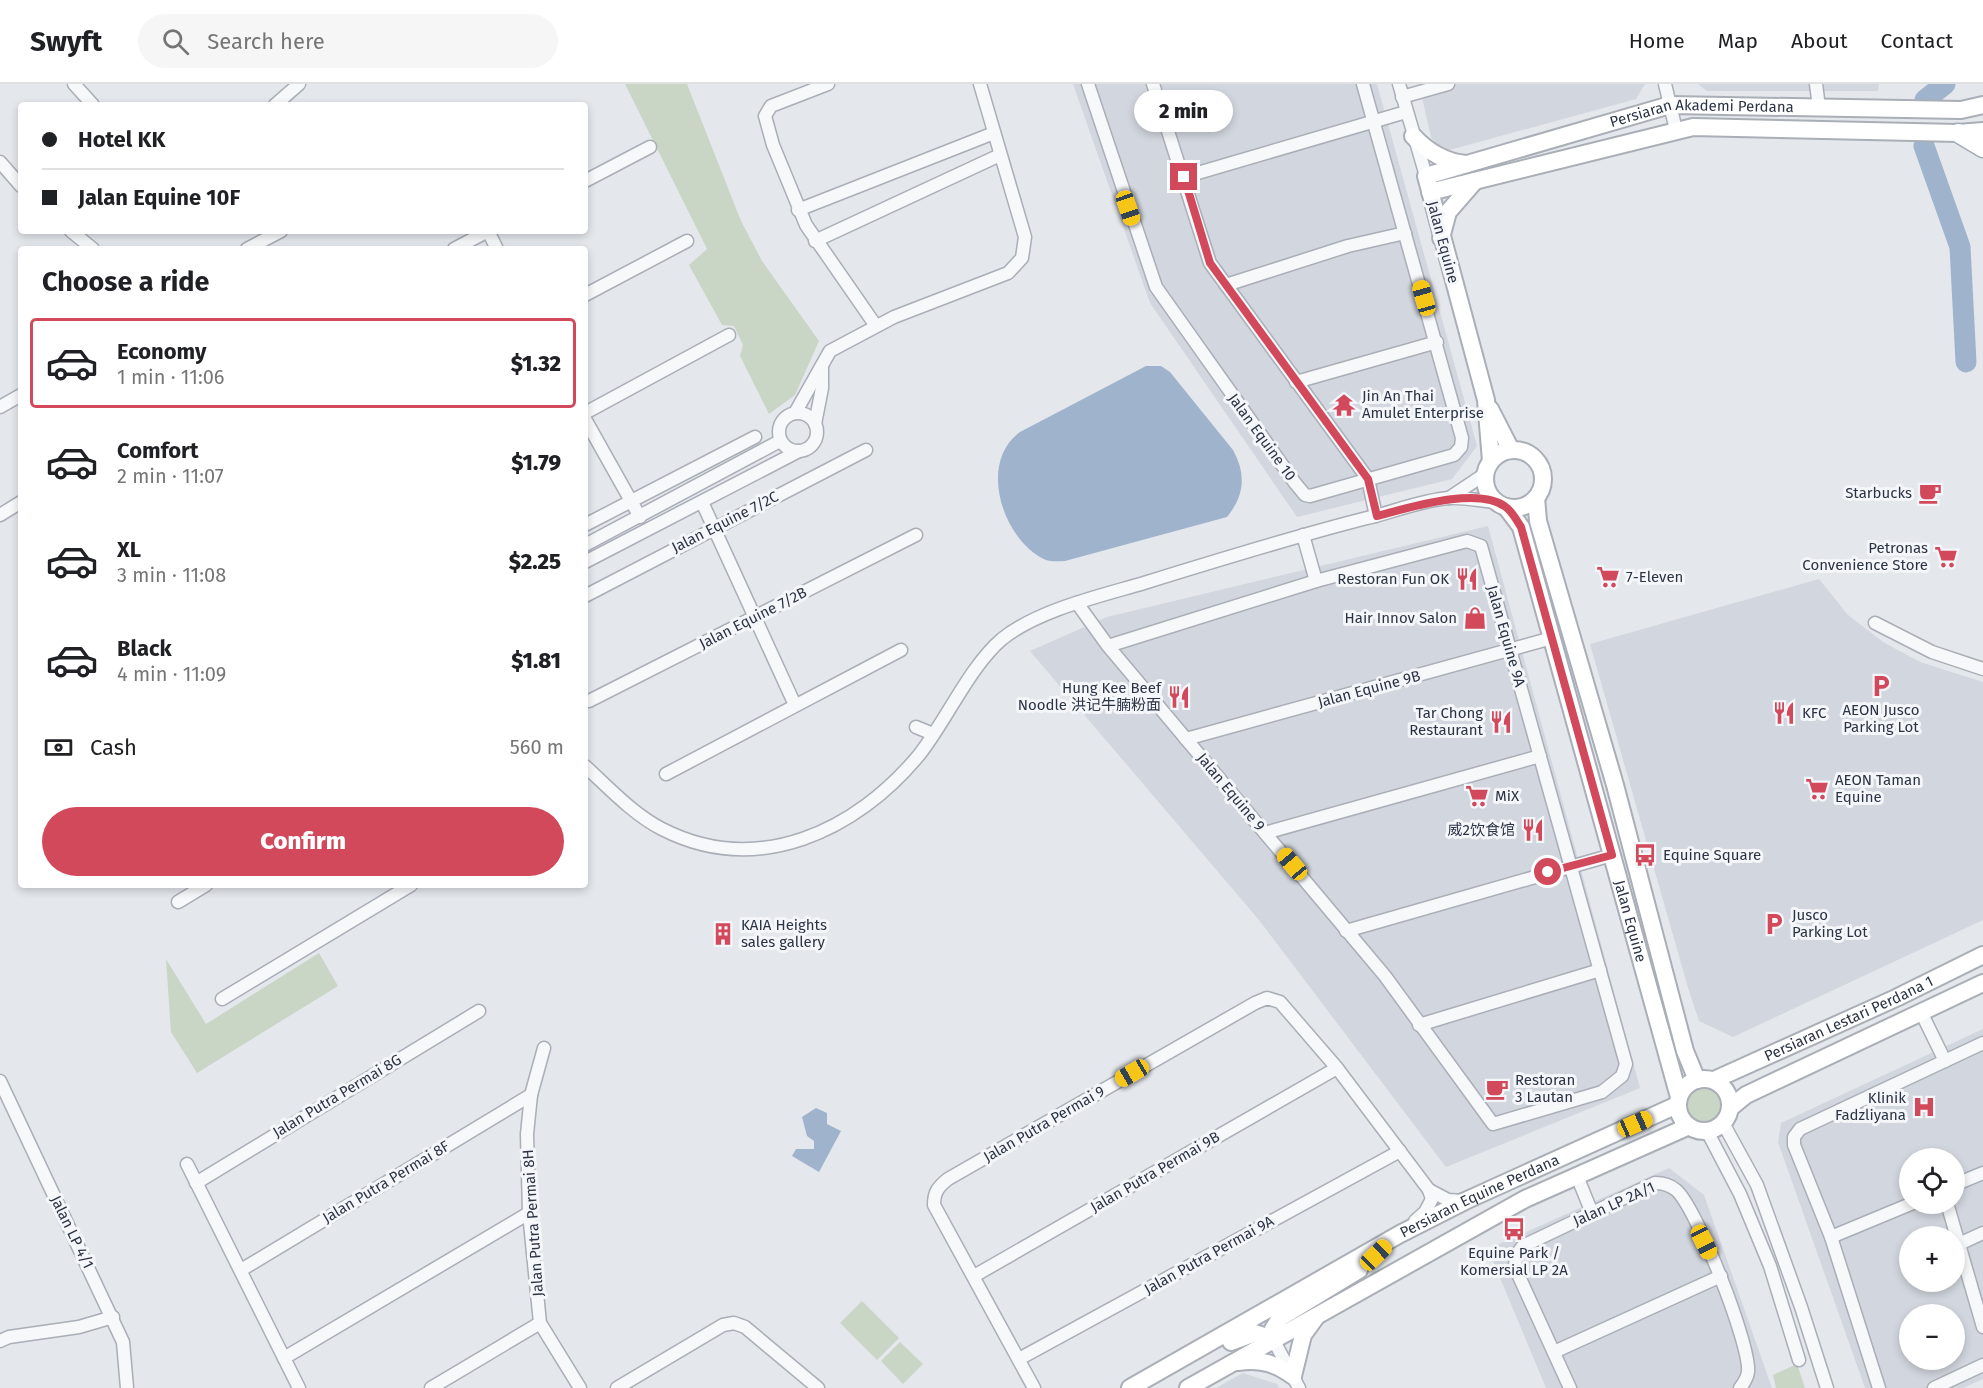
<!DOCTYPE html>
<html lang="en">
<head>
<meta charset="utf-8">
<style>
  body { margin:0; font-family:"Fira Sans","Noto Sans SC",sans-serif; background:#f6f6f6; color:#202124; height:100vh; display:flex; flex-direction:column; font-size:22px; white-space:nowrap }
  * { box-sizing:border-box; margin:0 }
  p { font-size:20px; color:#757577 }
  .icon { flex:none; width:33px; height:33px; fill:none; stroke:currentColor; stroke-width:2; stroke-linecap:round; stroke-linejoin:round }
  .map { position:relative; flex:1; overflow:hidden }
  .side { position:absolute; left:18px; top:162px; width:570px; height:642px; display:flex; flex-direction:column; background:#fff; border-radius:6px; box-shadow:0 3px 9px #0003 }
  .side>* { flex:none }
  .banner { position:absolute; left:18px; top:18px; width:570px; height:132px; border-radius:6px; box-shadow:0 3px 9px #0003; display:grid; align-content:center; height:132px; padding:0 24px; background:#fff }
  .controls { position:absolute; left:1899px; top:1064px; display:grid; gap:12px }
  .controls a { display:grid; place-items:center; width:66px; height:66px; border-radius:50%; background:#fff; box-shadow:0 3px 9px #0003; font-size:30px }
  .end { position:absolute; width:27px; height:27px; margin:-14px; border:8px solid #d1495b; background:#fff; box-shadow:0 0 0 3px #fff }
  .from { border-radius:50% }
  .bubble { position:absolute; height:42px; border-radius:21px; background:#fff; box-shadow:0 3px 9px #0003; font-size:20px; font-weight:800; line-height:42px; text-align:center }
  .car { position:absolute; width:18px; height:36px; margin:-18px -9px; border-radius:8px; box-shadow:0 0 4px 2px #0007; background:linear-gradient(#f5c518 24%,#345 0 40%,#f5c518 0 76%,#345 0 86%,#f5c518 0) }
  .banner b { display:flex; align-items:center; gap:21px; height:57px; font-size:22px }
  .banner b+b { border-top:2px solid #e0e0e0 }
  .banner i { width:15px; height:15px; background:#202124 }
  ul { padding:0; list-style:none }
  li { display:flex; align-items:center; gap:18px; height:90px; margin:0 12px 9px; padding:0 12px; border:3px solid transparent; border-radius:6px }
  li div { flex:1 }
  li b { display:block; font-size:22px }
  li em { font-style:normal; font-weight:800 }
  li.active { border-color:#d1495b }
  li>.icon { width:54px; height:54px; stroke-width:1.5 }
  h2 { padding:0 24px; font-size:27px; line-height:72px }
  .pay { display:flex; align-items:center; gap:15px; height:66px; padding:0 24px; font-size:22px }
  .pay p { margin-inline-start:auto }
  .button { display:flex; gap:12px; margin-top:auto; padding:12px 24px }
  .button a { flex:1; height:69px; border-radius:36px; background:#d1495b; color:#fff; font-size:24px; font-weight:800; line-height:69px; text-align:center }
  header { display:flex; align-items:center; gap:36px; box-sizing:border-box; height:84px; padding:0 30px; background:#fff; border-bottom:2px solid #e0e0e0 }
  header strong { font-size:28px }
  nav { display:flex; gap:33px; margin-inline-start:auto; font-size:21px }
  .search { width:420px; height:54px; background:#f6f6f6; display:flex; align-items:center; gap:15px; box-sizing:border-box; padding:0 21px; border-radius:33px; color:#757577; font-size:22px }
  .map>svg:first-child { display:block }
  .built { fill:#d2d6de; fill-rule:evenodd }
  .green { fill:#c9d6c5 }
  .water { fill:#9fb4cc }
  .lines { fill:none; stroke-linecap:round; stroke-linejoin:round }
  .river { stroke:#9fb4cc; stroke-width:21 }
  .street-casing { stroke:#a9aeb7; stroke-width:15 }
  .secondary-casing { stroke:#a9aeb7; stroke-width:20 }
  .primary-casing { stroke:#a3abb8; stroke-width:21 }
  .street { stroke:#f7f8fa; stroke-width:12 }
  .secondary { stroke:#fff; stroke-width:16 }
  .primary { stroke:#fff; stroke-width:18 }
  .route { stroke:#d1495b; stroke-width:8 }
  .labels { text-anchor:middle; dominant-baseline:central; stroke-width:6; stroke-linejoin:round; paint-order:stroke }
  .street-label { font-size:15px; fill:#2b3445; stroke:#f4f6f9 }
  .poi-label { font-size:15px; fill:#2b3445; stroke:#f4f6f9; text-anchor:start }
</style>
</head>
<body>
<header>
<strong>Swyft</strong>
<div class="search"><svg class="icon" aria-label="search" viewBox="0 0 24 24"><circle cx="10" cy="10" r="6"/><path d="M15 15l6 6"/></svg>Search here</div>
<nav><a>Home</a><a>Map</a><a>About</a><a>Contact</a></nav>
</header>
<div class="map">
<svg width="1983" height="1304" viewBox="0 0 1983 1304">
  <rect width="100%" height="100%" fill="#e4e7ec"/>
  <g class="built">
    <path d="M1073 0H1377L1477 362 1452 395 1297 433 1150 219Z"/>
    <path d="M1419 0H1645L1636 15 1446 67 1437 61 1431 53Z"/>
    <path d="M1698 0H1879L1878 7H1707Z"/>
    <path d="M1488 442 1640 1004 1446 1083 1259 836 1030 567 1107 533Z"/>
    <path d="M1819 495 1848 531 1883 558 1920 578 1983 598V836L1733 953 1699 937 1689 907 1590 560Z"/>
    <path d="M1983 945V1295L1963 1304H1865L1778 1058 1781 1039ZM1910 1074H1954V1119H1910ZM1910 1152H1954V1197H1910ZM1910 1230H1954V1275H1910Z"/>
    <path d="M1669 1084 1704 1111 1772 1304H1546L1488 1165Z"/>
    <path d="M1243 1289 1277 1300 1279 1304H1216Z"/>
  </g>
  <g class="green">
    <path d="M625 0H687L741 137 762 177 819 257 795 311 769 330 740 272 743 261 734 242 722 241 689 181 707 165Z"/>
    <path d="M319 869 338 902 197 989 171 948 166 875 206 940Z"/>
    <circle cx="1704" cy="1021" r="19"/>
    <path d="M862 1217 899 1254 877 1276 840 1239Z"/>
    <path d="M900 1258 923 1280 903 1300 881 1277Z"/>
    <path d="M1797 1280 1805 1304H1776L1773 1291Z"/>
  </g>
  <g class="water">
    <path d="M1146 282H1161L1170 288 1233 366C1246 390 1245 411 1227 433L1065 477C1059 477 1051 478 1046 476 1003 457 977 379 1020 348Z"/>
    <path d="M816 1024 827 1029V1040L841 1047 819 1088 792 1072 796 1065H814V1057L807 1052 802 1033Z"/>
  </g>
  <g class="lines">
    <g class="river">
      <path d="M1925 16 1945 0"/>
      <path d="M1924 62 1960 163 1966 278"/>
    </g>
    <g class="street-casing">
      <g id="street">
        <path d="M74 0 93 21"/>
        <path d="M828 0 771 22 765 32 773 61 806 141 876 242"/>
        <path d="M1088 0 1156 203 1295 399 1305 411 1310 412 1454 371 1461 363 1462 354 1363 0"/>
        <path d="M1153 0 1210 179 1368 395 1376 432"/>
        <path d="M1399 0 1426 92"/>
        <path d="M1665 0 1676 46"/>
        <path d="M1816 0 1819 23"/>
        <path d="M1402 13 1448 0"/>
        <path d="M275 21 299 0"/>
        <path d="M0 78 21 102"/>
        <path d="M1184 93 1406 28"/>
        <path d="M585 97 650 63"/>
        <path d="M798 126 994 49"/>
        <path d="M71 147 93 165"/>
        <path d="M488 147 497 165"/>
        <path d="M815 157 1000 71"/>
        <path d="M247 165 281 147"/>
        <path d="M454 165 488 147"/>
        <path d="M1226 201 1348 162 1405 149"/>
        <path d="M585 211 687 157"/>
        <path d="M1296 298 1437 258"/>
        <path d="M0 323 21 311"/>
        <circle cx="798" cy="348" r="19"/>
        <path d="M585 329 729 251"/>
        <path d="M795 329 830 267 894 233 1008 189 1022 174 1025 153 980 0"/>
        <path d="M585 335 640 433"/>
        <path d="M815 340 822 304V283"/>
        <path d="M1449 414 1485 390"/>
        <path d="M702 418 795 621"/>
        <path d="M0 431 21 418"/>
        <path d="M585 441 755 353"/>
        <path d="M1303 451 1316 497"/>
        <path d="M585 461 780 357"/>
        <path d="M585 478 799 367"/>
        <path d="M585 512 866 366"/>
        <path d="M1077 519 1108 562 1385 892 1493 1040 1602 1008 1622 992 1626 980 1481 462 1467 457 1316 497 1108 562"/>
        <path d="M1875 539 1932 568 1983 585"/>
        <path d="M589 617 916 451"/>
        <path d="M916 643 933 650"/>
        <path d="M1186 655 1552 554"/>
        <path d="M585 682C609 704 633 730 662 745 758 794 856 747 919 671 946 637 970 582 1002 555 1038 526 1100 512 1144 499 1218 476 1292 453 1367 434 1393 428 1422 416 1449 414 1464 413 1481 417 1496 418"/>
        <path d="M666 690 901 566"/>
        <path d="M1265 749 1540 672"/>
        <path d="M178 818 206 801"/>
        <path d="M1346 847 1612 771"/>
        <path d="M222 915 411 801"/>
        <path d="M1921 928 1945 977"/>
        <path d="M1419 941 1600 886"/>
        <path d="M544 964 531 1011 527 1050 529 1129 540 1239 580 1304"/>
        <path d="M0 997 123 1258 127 1304"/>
        <path d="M1723 1039 1757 1101 1801 1223 1827 1304"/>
        <path d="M1707 1047 1740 1110 1770 1182 1799 1276"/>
        <path d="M187 1080 299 1304"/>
        <path d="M1577 1092 1592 1129"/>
        <path d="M196 1099 479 927"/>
        <path d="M1954 1101 1983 1089"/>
        <path d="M1429 1106 1448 1116 1464 1117"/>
        <path d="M1947 1119 1983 1243"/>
        <path d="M1831 1153 1913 1119"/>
        <path d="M1959 1160 1983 1149"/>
        <path d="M241 1186 531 1011"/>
        <path d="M974 1192 1337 984"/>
        <path d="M1273 1255 1299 1304"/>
        <path d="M0 1257 9 1253 79 1243 113 1233"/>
        <path d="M1554 1268 1721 1192"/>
        <path d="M284 1274 529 1129"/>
        <path d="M1019 1275 1400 1067"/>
        <path d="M431 1304 540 1239"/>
        <path d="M617 1304 723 1241 734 1239 745 1243 818 1304"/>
        <path d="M1034 1304 934 1121C934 1108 938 1103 948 1095L1255 919 1267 914 1280 918 1337 984 1429 1106 1432 1115 1425 1128 1415 1137"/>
        <path d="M1570 1304 1517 1188C1513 1178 1516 1170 1523 1162L1655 1099C1662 1099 1670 1101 1676 1106 1696 1122 1751 1262 1748 1288 1747 1294 1744 1299 1740 1304"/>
        <path d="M1879 1304 1831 1153 1794 1061V1053L1800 1045 1983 959"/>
        <path d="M1934 1304 1983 1281"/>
      </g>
    </g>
    <g class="secondary-casing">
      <g id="secondary">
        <path d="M1413 52C1428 68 1444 78 1466 80"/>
        <path d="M1430 108 1693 43 1958 49 1983 47"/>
        <path d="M1441 154 1448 128 1475 97"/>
        <path d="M1490 325 1511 366"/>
        <circle cx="1514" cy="395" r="29"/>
        <path id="s1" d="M1491 377 1486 316 1426 92 1670 21 1961 26 1983 21"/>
        <path d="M1536 414 1538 437 1615 701 1685 967 1697 996"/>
        <path id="s2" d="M1506 423 1521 443 1679 1013"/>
        <circle cx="1704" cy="1021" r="26"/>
        <path id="s3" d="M1714 996 1896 914 1983 871"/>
        <path d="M1730 1024 1746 1011 1983 899"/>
        <path d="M1273 1255V1245L1280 1234 1359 1186"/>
        <path d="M1231 1258 1255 1249 1273 1255"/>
        <path d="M1238 1278C1261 1275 1275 1279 1293 1292L1303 1251 1316 1233"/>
        <path id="s4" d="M1130 1304 1400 1150 1465 1117 1677 1021"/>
        <path d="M1188 1304 1525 1115 1687 1043"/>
      </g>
    </g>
    <g class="primary-casing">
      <path id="primary" d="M1958 49 1983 64"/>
    </g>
    <use href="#street" class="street"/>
    <use href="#secondary" class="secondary"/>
    <use href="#primary" class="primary"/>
  </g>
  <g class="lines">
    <path class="route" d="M1184 93 1210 179 1368 395 1377 432C1408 424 1480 401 1507 424 1513 429 1517 437 1521 443L1612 771 1548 788"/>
  </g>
  <defs>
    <g id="temple-bare" transform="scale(1.8)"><path d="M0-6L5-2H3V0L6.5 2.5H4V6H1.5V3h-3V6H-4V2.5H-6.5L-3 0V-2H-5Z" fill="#d1495b" stroke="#f4f6f9" stroke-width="2.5" paint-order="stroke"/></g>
    <g id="cafe-bare" transform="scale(1.8)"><path d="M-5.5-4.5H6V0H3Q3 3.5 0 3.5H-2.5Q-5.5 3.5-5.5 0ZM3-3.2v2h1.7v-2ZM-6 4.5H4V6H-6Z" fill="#d1495b" stroke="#f4f6f9" stroke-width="2.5" paint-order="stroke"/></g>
    <g id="supermarket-bare" transform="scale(1.8)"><path d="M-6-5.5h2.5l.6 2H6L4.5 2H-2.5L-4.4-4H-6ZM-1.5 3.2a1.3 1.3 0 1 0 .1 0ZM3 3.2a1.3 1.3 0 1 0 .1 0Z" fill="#d1495b" stroke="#f4f6f9" stroke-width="2.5" paint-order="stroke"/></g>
    <g id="restaurant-bare" transform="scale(1.8)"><path d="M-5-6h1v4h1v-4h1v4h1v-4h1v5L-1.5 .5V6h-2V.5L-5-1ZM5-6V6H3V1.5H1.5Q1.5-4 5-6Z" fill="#d1495b" stroke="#f4f6f9" stroke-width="2.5" paint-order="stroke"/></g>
    <g id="shop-bare" transform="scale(1.8)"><path d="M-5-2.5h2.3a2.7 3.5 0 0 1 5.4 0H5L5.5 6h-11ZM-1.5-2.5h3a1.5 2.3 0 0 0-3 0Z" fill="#d1495b" stroke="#f4f6f9" stroke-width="2.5" paint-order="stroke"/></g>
    <g id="parking-bare" transform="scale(1.8)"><path d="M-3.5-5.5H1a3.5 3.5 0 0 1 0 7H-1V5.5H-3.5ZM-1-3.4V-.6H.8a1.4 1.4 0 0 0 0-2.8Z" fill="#d1495b" stroke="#f4f6f9" stroke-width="2.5" paint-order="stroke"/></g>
    <g id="bus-bare" transform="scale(1.8)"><path d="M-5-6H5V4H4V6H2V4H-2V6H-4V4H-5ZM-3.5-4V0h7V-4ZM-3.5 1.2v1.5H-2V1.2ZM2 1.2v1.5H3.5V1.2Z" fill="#d1495b" stroke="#f4f6f9" stroke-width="2.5" paint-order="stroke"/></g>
    <g id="building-bare" transform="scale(1.8)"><path d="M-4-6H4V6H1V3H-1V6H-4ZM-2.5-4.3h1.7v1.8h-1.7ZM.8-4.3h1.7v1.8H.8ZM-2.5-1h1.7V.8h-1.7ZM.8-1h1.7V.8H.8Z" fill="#d1495b" stroke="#f4f6f9" stroke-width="2.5" paint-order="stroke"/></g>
    <g id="hospital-bare" transform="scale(1.8)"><path d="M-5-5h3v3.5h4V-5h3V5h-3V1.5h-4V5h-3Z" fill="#d1495b" stroke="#f4f6f9" stroke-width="2.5" paint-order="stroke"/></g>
  </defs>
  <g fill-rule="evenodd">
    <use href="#temple-bare" x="1344" y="321"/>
    <use href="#cafe-bare" x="1930" y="409"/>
    <use href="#supermarket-bare" x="1946" y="473"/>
    <use href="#supermarket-bare" x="1608" y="493"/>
    <use href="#restaurant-bare" x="1467" y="495"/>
    <use href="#shop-bare" x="1475" y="534"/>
    <use href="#parking-bare" x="1881" y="602"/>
    <use href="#restaurant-bare" x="1179" y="613"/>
    <use href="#restaurant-bare" x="1784" y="629"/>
    <use href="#restaurant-bare" x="1501" y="638"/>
    <use href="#supermarket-bare" x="1817" y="705"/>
    <use href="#supermarket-bare" x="1477" y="712"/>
    <use href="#restaurant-bare" x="1533" y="746"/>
    <use href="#bus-bare" x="1645" y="771"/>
    <use href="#parking-bare" x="1774" y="840"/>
    <use href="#building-bare" x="723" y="850"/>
    <use href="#cafe-bare" x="1497" y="1005"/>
    <use href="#hospital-bare" x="1924" y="1023"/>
    <use href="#bus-bare" x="1514" y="1145"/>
  </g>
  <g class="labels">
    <g class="street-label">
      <text stroke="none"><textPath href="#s1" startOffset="578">Persiaran Akademi Perdana</textPath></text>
      <text transform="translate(1443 158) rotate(75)">Jalan Equine</text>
      <text transform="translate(1262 353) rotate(54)">Jalan Equine 10</text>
      <text transform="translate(725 438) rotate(-27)">Jalan Equine 7/2C</text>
      <text transform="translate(753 534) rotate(-27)">Jalan Equine 7/2B</text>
      <text transform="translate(1506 552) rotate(74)">Jalan Equine 9A</text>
      <text transform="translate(1369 605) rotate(-15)">Jalan Equine 9B</text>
      <text transform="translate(1231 708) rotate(50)">Jalan Equine 9</text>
      <text stroke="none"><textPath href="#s2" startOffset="434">Jalan Equine</textPath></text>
      <text stroke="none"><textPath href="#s3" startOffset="148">Persiaran Lestari Perdana 1</textPath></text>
      <text transform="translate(337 1012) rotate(-31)">Jalan Putra Permai 8G</text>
      <text transform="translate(1044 1040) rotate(-30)">Jalan Putra Permai 9</text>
      <text transform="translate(1155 1088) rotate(-30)">Jalan Putra Permai 9B</text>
      <text transform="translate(386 1098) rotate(-31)">Jalan Putra Permai 8F</text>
      <text stroke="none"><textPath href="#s4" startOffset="399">Persiaran Equine Perdana</textPath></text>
      <text transform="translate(1614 1120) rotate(-24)">Jalan LP 2A/1</text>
      <text transform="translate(533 1139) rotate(-94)">Jalan Putra Permai 8H</text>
      <text transform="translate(72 1148) rotate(64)">Jalan LP 4/1</text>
      <text transform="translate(1209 1171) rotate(-29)">Jalan Putra Permai 9A</text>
    </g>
    <g class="poi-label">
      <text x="1362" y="312">Jin An Thai<tspan x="1362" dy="17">Amulet Enterprise</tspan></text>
      <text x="1912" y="409" text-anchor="end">Starbucks</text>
      <text x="1928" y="464" text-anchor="end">Petronas<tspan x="1928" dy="17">Convenience Store</tspan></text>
      <text x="1626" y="493">7-Eleven</text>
      <text x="1449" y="495" text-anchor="end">Restoran Fun OK</text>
      <text x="1457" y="534" text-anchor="end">Hair Innov Salon</text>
      <text x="1161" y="604" text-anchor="end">Hung Kee Beef<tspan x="1161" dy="17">Noodle 洪记牛腩粉面</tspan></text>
      <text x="1881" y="626" text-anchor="middle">AEON Jusco<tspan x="1881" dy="17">Parking Lot</tspan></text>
      <text x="1483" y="629" text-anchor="end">Tar Chong<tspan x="1483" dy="17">Restaurant</tspan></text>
      <text x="1802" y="629">KFC</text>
      <text x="1835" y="696">AEON Taman<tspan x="1835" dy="17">Equine</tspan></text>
      <text x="1495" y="712">MiX</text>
      <text x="1515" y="746" text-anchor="end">威2饮食馆</text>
      <text x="1663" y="771">Equine Square</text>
      <text x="1792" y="831">Jusco<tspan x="1792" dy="17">Parking Lot</tspan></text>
      <text x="741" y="841">KAIA Heights<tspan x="741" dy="17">sales gallery</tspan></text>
      <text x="1515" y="996">Restoran<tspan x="1515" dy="17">3 Lautan</tspan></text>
      <text x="1906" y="1014" text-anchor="end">Klinik<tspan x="1906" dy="17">Fadzliyana</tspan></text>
      <text x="1514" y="1169" text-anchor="middle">Equine Park /<tspan x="1514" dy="17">Komersial LP 2A</tspan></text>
    </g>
  </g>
</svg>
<div class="controls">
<a><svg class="icon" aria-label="locate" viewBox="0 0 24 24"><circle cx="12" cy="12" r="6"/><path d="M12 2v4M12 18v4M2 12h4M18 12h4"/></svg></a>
<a>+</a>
<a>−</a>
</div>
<i class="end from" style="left:1548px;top:788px"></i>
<i class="end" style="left:1184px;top:93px"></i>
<div class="bubble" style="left:1134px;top:6px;width:99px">2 min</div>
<i class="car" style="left:1128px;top:124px;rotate:161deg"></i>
<i class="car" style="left:1424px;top:214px;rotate:344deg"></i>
<i class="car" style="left:1292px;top:780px;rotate:320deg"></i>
<i class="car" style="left:1132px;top:989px;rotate:240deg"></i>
<i class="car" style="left:1635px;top:1040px;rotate:66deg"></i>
<i class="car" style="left:1704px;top:1158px;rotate:154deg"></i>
<i class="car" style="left:1376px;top:1171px;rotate:46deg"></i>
<div class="banner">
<b><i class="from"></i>Hotel KK</b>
<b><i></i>Jalan Equine 10F</b>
</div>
<section class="side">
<h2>Choose a ride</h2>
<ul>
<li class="active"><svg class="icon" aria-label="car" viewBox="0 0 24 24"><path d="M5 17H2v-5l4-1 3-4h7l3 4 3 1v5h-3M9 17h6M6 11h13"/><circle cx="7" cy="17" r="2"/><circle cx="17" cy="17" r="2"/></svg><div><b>Economy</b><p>1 min · 11:06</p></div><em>$1.32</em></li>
<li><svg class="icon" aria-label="car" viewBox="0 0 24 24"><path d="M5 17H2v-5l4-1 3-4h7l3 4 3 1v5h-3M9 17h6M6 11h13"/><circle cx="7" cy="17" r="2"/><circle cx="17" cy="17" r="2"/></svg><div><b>Comfort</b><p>2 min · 11:07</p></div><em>$1.79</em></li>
<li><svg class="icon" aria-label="car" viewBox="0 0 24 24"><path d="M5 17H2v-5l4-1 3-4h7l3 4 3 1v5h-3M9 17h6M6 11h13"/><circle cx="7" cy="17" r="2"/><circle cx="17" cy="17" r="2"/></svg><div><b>XL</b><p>3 min · 11:08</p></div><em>$2.25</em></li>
<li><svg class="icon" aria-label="car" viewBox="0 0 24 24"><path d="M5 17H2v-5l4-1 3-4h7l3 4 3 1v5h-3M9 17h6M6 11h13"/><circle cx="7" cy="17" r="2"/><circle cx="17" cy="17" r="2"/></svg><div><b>Black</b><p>4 min · 11:09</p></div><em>$1.81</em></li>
</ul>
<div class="pay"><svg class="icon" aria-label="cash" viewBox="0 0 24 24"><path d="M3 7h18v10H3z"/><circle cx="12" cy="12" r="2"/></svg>Cash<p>560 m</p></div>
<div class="button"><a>Confirm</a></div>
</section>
</div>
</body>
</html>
